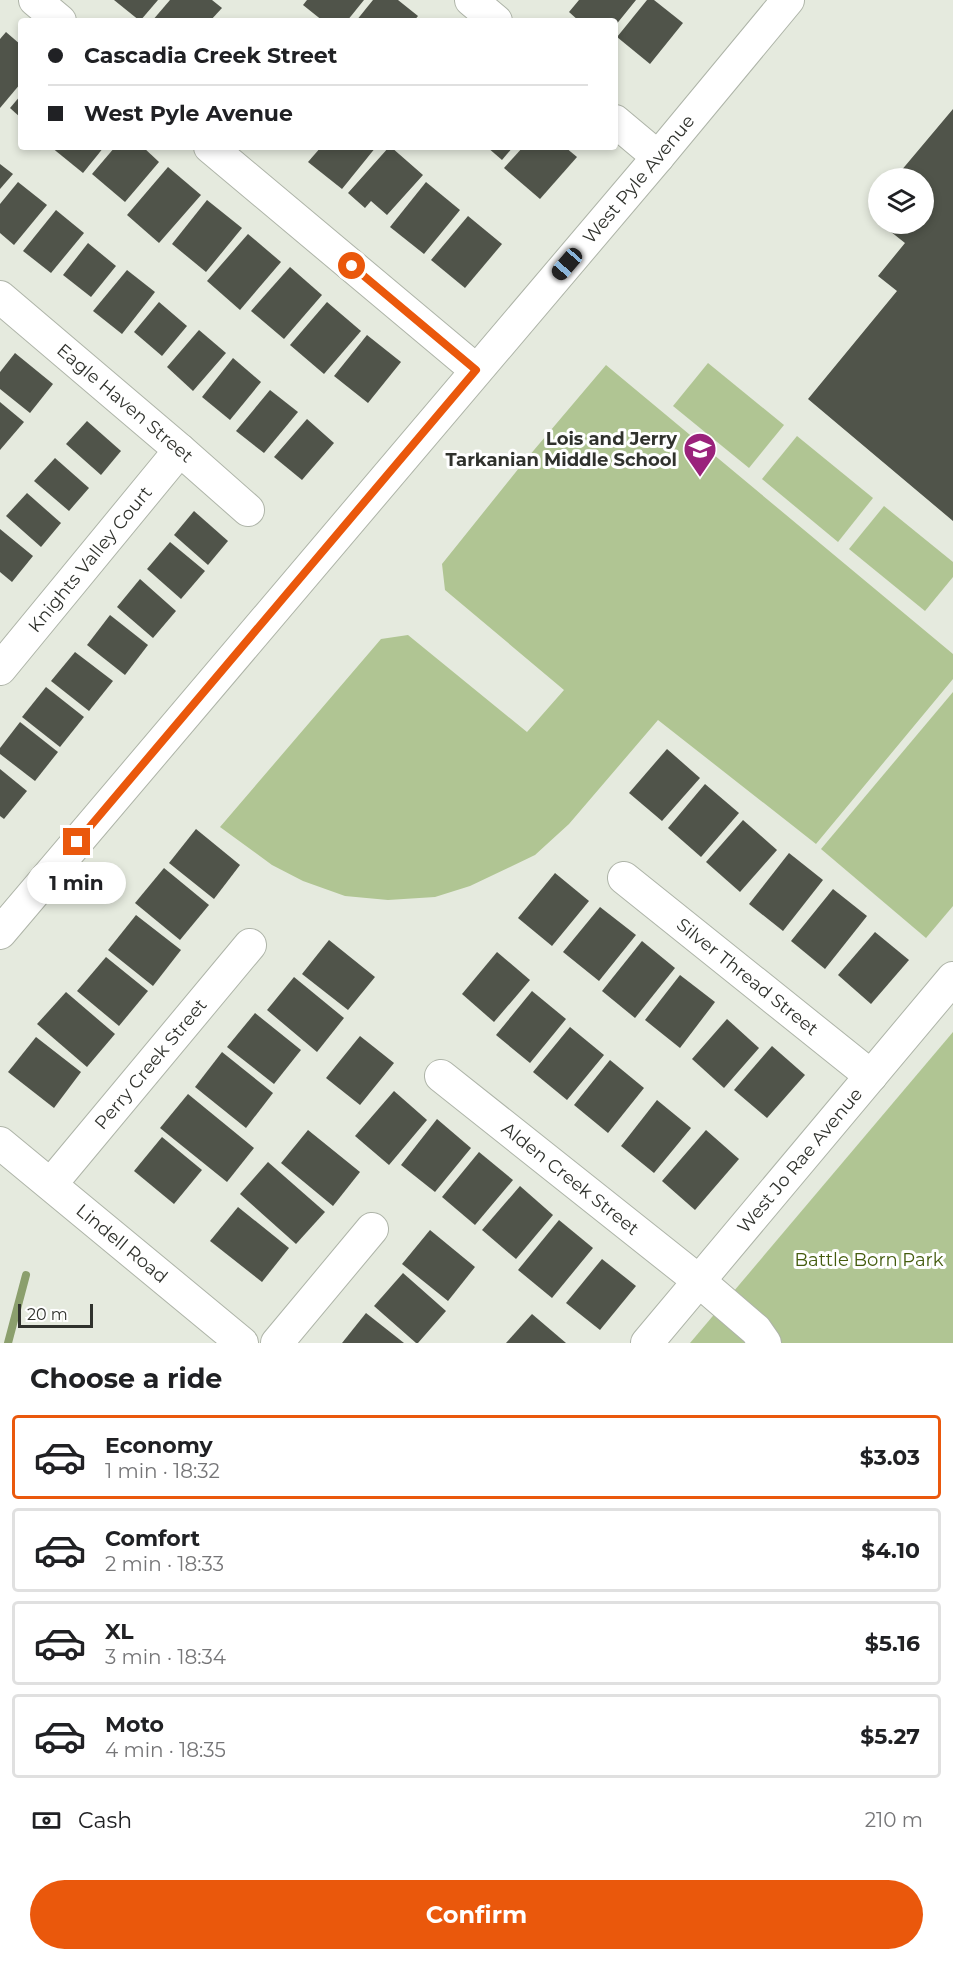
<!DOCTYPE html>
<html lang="en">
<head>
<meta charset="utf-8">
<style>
  body { margin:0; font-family:Montserrat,sans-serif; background:#f6f6f6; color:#202124; height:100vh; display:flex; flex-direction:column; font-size:22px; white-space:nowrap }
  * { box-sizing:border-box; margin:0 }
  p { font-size:20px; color:#757577 }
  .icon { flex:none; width:33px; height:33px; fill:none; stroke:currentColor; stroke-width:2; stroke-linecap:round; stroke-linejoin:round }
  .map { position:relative; height:1343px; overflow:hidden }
  .panel { display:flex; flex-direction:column; background:#fff; flex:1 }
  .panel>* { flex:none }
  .top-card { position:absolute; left:18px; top:18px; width:600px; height:132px; border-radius:6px; box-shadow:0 3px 9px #0003; display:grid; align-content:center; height:132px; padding:0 30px; background:#fff }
  .buttons { position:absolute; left:868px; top:168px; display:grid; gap:12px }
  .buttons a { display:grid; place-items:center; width:66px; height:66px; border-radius:50%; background:#fff; box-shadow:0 3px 9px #0003; font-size:30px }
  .scale { position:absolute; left:18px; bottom:15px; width:75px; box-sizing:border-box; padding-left:6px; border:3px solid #30322d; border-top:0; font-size:16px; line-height:21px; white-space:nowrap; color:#30322d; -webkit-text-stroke:4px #fff; paint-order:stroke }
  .end { position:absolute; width:27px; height:27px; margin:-14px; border:8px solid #ea580c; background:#fff; box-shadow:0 0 0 3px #fff }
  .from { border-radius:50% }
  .bubble { position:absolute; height:42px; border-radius:21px; background:#fff; box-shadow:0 3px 9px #0003; font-size:20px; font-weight:700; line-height:42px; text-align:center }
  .car { position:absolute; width:18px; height:36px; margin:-18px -9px; border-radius:8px; box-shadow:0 0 4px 2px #0007; background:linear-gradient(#222 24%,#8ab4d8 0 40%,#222 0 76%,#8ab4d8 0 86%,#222 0) }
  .top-card b { display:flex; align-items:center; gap:21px; height:57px; font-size:22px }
  .top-card b+b { border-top:2px solid #e0e0e0 }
  .top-card i { width:15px; height:15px; background:#202124 }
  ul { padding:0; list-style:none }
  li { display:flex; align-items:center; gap:18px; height:84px; margin:0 12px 9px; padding:0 18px; border:3px solid #e0e0e0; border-radius:6px }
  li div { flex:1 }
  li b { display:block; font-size:22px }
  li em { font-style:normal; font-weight:700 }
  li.current { border-color:#ea580c }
  li>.icon { width:54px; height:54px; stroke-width:1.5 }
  h2 { padding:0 30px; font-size:27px; line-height:72px }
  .pay { display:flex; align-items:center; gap:15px; height:66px; padding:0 30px; font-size:22px }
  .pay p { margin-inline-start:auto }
  .cta { display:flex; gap:12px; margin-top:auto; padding:12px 30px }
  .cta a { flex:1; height:69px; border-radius:36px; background:#ea580c; color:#fff; font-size:24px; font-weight:700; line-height:69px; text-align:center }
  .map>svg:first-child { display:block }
  .green { fill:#b0c593 }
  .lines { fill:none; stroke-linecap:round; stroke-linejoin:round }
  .stream { stroke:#8b9f6d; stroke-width:8 }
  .building { fill:#50544a }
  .minor-casing { stroke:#aeb4a8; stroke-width:34 }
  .minor { stroke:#fff; stroke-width:32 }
  .route { stroke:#ea580c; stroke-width:8 }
  .labels { text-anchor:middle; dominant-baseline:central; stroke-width:6; stroke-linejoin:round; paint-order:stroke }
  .street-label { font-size:18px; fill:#30322d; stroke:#fff }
  .poi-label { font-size:18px; font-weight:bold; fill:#30322d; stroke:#fff; text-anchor:end }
  .park-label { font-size:18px; fill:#445c0e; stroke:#fff }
</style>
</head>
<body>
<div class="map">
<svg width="953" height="1343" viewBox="0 0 953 1343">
  <rect width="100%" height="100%" fill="#e5eade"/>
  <g class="green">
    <path d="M708 363 784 425 749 468 673 406Z"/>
    <path d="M606 365 953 654V679L816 844 658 720 569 824 535 855 470 886 435 897 388 900 345 896 303 881 272 865 220 827 381 639 408 635 527 732 564 690 445 590 442 564 523 463Z"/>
    <path d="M797 436 873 498 838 542 762 479Z"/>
    <path d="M884 506 953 562V577L925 611 849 549Z"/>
    <path d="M953 692V906L926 938 821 849Z"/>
    <path d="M953 1032V1343H690Z"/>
  </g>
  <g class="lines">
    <path class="stream" d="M8 1343 26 1275"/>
  </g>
  <g class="building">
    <path d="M114 0H158L140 21Z"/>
    <path d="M170 0H212L222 8 210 21H152Z"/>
    <path d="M307 0H364L347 21H323L303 5Z"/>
    <path d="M373 0H398L418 16 414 21H356Z"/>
    <path d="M579 0H636L615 26V21H579L569 12Z"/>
    <path d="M647 0H654L683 23 650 64 617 37Z"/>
    <path d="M6 32 21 45V83L0 108V39Z"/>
    <path d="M21 95V118L10 108Z"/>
    <path d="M953 109V521L808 399 897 291 878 276 905 243 881 224H924V178H895Z"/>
    <path d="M51 147H104L83 173Z"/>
    <path d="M115 147H143L159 162 125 202 92 174Z"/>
    <path d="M321 147H376L342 189 308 162Z"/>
    <path d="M389 147H391L423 175 387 215 371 201 365 208 348 193Z"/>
    <path d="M487 147H513L502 160Z"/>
    <path d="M523 147H565L577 157 540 199 504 168Z"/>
    <path d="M0 164 13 174 0 189Z"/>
    <path d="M168 167 201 195 159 243 127 215Z"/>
    <path d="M18 182 47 205 14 245 0 233V204Z"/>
    <path d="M426 182 460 210 424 254 390 227Z"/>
    <path d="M207 200 242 228 206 272 172 244Z"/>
    <path d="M56 210 84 233 51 273 23 251Z"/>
    <path d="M468 216 502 244 465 288 431 260Z"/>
    <path d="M248 234 281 262 240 310 207 281Z"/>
    <path d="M88 243 116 266 91 297 63 275Z"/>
    <path d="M290 267 322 295 284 339 251 311Z"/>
    <path d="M127 270 155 292 122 334 93 311Z"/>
    <path d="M159 302 187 326 162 356 134 332Z"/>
    <path d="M327 302 361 331 324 374 290 345Z"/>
    <path d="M199 330 226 353 193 391 167 367Z"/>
    <path d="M367 335 401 362 368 403 334 376Z"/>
    <path d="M15 353 53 384 30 413 0 389V372Z"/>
    <path d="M233 358 261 382 230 420 202 397Z"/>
    <path d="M270 390 298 412 264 453 236 431Z"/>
    <path d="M0 402 24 422 0 450Z"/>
    <path d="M307 419 334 443 302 480 274 457Z"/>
    <path d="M87 421 121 451 101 475 66 444Z"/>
    <path d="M55 458 89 488 69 511 34 481Z"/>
    <path d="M27 493 61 523 41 547 6 516Z"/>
    <path d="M194 511 228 541 208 565 174 535Z"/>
    <path d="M0 529 33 556 12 582 0 572Z"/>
    <path d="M170 542 205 571 181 599 147 569Z"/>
    <path d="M140 579 176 611 153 638 117 607Z"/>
    <path d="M110 615 148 645 125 675 87 645Z"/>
    <path d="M75 652 113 681 89 711 51 681Z"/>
    <path d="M46 687 84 717 60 747 22 717Z"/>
    <path d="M20 722 58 752 35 781 0 754V748Z"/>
    <path d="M667 749 700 778 662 821 629 793Z"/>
    <path d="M0 769 27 791 4 819 0 816Z"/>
    <path d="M705 784 739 813 701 857 668 828Z"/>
    <path d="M743 820 777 850 740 892 706 862Z"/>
    <path d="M196 829 240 865 214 899 169 863Z"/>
    <path d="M789 853 823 880 783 931 749 904Z"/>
    <path d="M164 868 209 905 180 940 135 903Z"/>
    <path d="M555 873 589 901 552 946 518 918Z"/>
    <path d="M833 889 867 916 825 969 791 941Z"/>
    <path d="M600 907 636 935 599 981 563 952Z"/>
    <path d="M136 915 181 950 153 986 108 950Z"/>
    <path d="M875 932 909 960 871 1004 838 975Z"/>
    <path d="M329 940 375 977 348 1010 302 974Z"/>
    <path d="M642 941 675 968 635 1018 602 991Z"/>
    <path d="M497 952 530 980 494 1022 462 994Z"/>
    <path d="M106 957 148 991 119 1026 77 991Z"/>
    <path d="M680 975 715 1002 680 1048 645 1020Z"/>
    <path d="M294 977 344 1018 317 1052 267 1010Z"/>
    <path d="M532 991 566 1019 530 1063 496 1035Z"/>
    <path d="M66 992 115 1034 87 1067 37 1024Z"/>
    <path d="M255 1013 301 1050 274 1084 227 1047Z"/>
    <path d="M727 1019 759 1048 724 1088 692 1059Z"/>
    <path d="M570 1027 604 1055 567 1100 533 1072Z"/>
    <path d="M360 1036 394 1063 360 1105 326 1078Z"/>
    <path d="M36 1037 81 1072 54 1108 8 1072Z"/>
    <path d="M772 1046 805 1075 767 1118 734 1090Z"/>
    <path d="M222 1052 273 1093 246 1128 195 1087Z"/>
    <path d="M610 1060 644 1088 608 1133 574 1105Z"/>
    <path d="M394 1091 427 1120 389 1165 355 1136Z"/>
    <path d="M188 1094 254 1148 227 1182 160 1128Z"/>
    <path d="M657 1100 691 1128 654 1173 621 1146Z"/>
    <path d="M437 1119 471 1148 435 1192 401 1165Z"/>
    <path d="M308 1130 360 1172 333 1206 281 1163Z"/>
    <path d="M706 1130 739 1159 695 1210 662 1181Z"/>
    <path d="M162 1137 202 1170 174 1204 134 1171Z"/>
    <path d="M479 1152 513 1180 475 1225 442 1197Z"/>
    <path d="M268 1162 325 1212 296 1244 240 1194Z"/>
    <path d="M520 1186 553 1215 516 1259 482 1230Z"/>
    <path d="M238 1207 289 1248 262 1282 210 1241Z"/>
    <path d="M559 1220 593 1248 552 1298 518 1270Z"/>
    <path d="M430 1230 475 1267 448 1301 402 1264Z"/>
    <path d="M602 1259 636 1286 600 1330 566 1303Z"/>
    <path d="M403 1273 446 1311 418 1343H416L374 1306Z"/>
    <path d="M366 1313 404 1343H342Z"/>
    <path d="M532 1314 566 1343H506Z"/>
  </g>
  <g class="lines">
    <g class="minor-casing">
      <g id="minor">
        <path d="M35 0 60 21"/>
        <path d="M471 0 496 21"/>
        <path d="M615 121 658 157"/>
        <path d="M210 147 476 370"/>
        <path id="s1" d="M0 297 180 450 248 510"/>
        <path id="s2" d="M0 669 180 450"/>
        <path id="s3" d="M624 878 871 1076"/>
        <path id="s4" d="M0 933 658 157 788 0"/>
        <path id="s5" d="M441 1076 699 1281 756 1330 765 1343"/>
        <path id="s6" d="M0 1143 242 1343"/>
        <path id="s7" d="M51 1184 250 945"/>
        <path d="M277 1343 372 1229"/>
        <path id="s8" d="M647 1343 953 978"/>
      </g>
    </g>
    <use href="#minor" class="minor"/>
  </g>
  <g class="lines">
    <path class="route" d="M77 842 476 370 352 266"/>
  </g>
  <defs>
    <g id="school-pin" transform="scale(1.725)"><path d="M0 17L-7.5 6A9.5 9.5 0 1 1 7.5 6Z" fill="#9a227b" stroke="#fff"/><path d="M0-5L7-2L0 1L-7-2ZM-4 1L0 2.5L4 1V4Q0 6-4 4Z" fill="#fff"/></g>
  </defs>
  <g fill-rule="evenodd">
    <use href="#school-pin" x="700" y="449"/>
  </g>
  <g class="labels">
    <g class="street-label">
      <text stroke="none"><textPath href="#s4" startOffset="988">West Pyle Avenue</textPath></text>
      <text stroke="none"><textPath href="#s1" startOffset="164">Eagle Haven Street</textPath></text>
      <text stroke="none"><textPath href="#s2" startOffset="142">Knights Valley Court</textPath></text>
      <text stroke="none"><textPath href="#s3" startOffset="158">Silver Thread Street</textPath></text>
      <text stroke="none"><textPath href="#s7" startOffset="156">Perry Creek Street</textPath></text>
      <text stroke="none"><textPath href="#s8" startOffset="238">West Jo Rae Avenue</textPath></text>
      <text stroke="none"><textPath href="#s5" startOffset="165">Alden Creek Street</textPath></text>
      <text stroke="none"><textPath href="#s6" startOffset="158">Lindell Road</textPath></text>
    </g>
    <g class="poi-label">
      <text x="677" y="439">Lois and Jerry<tspan x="677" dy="21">Tarkanian Middle School</tspan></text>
    </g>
    <g class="park-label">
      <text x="869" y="1260">Battle Born Park</text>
    </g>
  </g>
</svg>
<div class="buttons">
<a><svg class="icon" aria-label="layers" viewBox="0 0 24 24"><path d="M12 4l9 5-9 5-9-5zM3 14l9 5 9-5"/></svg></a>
</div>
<div class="scale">20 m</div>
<i class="end from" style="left:352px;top:266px"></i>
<i class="end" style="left:77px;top:842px"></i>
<div class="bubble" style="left:27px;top:862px;width:99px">1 min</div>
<i class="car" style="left:567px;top:264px;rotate:221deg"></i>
<div class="top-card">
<b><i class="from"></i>Cascadia Creek Street</b>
<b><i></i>West Pyle Avenue</b>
</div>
</div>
<section class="panel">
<h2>Choose a ride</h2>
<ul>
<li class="current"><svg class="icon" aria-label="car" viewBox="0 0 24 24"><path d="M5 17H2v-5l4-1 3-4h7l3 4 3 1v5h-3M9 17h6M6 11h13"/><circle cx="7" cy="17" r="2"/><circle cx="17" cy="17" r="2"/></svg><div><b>Economy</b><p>1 min · 18:32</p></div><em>$3.03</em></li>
<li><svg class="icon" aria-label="car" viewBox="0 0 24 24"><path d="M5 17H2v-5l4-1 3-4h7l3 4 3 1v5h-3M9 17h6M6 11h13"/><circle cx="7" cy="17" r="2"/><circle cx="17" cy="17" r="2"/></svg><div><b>Comfort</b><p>2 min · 18:33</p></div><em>$4.10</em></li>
<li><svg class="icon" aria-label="car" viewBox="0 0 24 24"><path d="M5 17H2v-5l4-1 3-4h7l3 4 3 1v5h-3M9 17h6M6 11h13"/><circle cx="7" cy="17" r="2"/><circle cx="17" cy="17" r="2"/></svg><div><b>XL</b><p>3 min · 18:34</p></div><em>$5.16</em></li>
<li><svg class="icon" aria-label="car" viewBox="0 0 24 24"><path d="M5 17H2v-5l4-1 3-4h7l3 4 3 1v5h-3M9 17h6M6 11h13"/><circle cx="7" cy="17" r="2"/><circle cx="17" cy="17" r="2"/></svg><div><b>Moto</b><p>4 min · 18:35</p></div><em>$5.27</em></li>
</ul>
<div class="pay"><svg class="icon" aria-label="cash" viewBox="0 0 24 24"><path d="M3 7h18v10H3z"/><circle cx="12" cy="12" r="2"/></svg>Cash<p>210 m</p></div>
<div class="cta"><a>Confirm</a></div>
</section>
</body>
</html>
